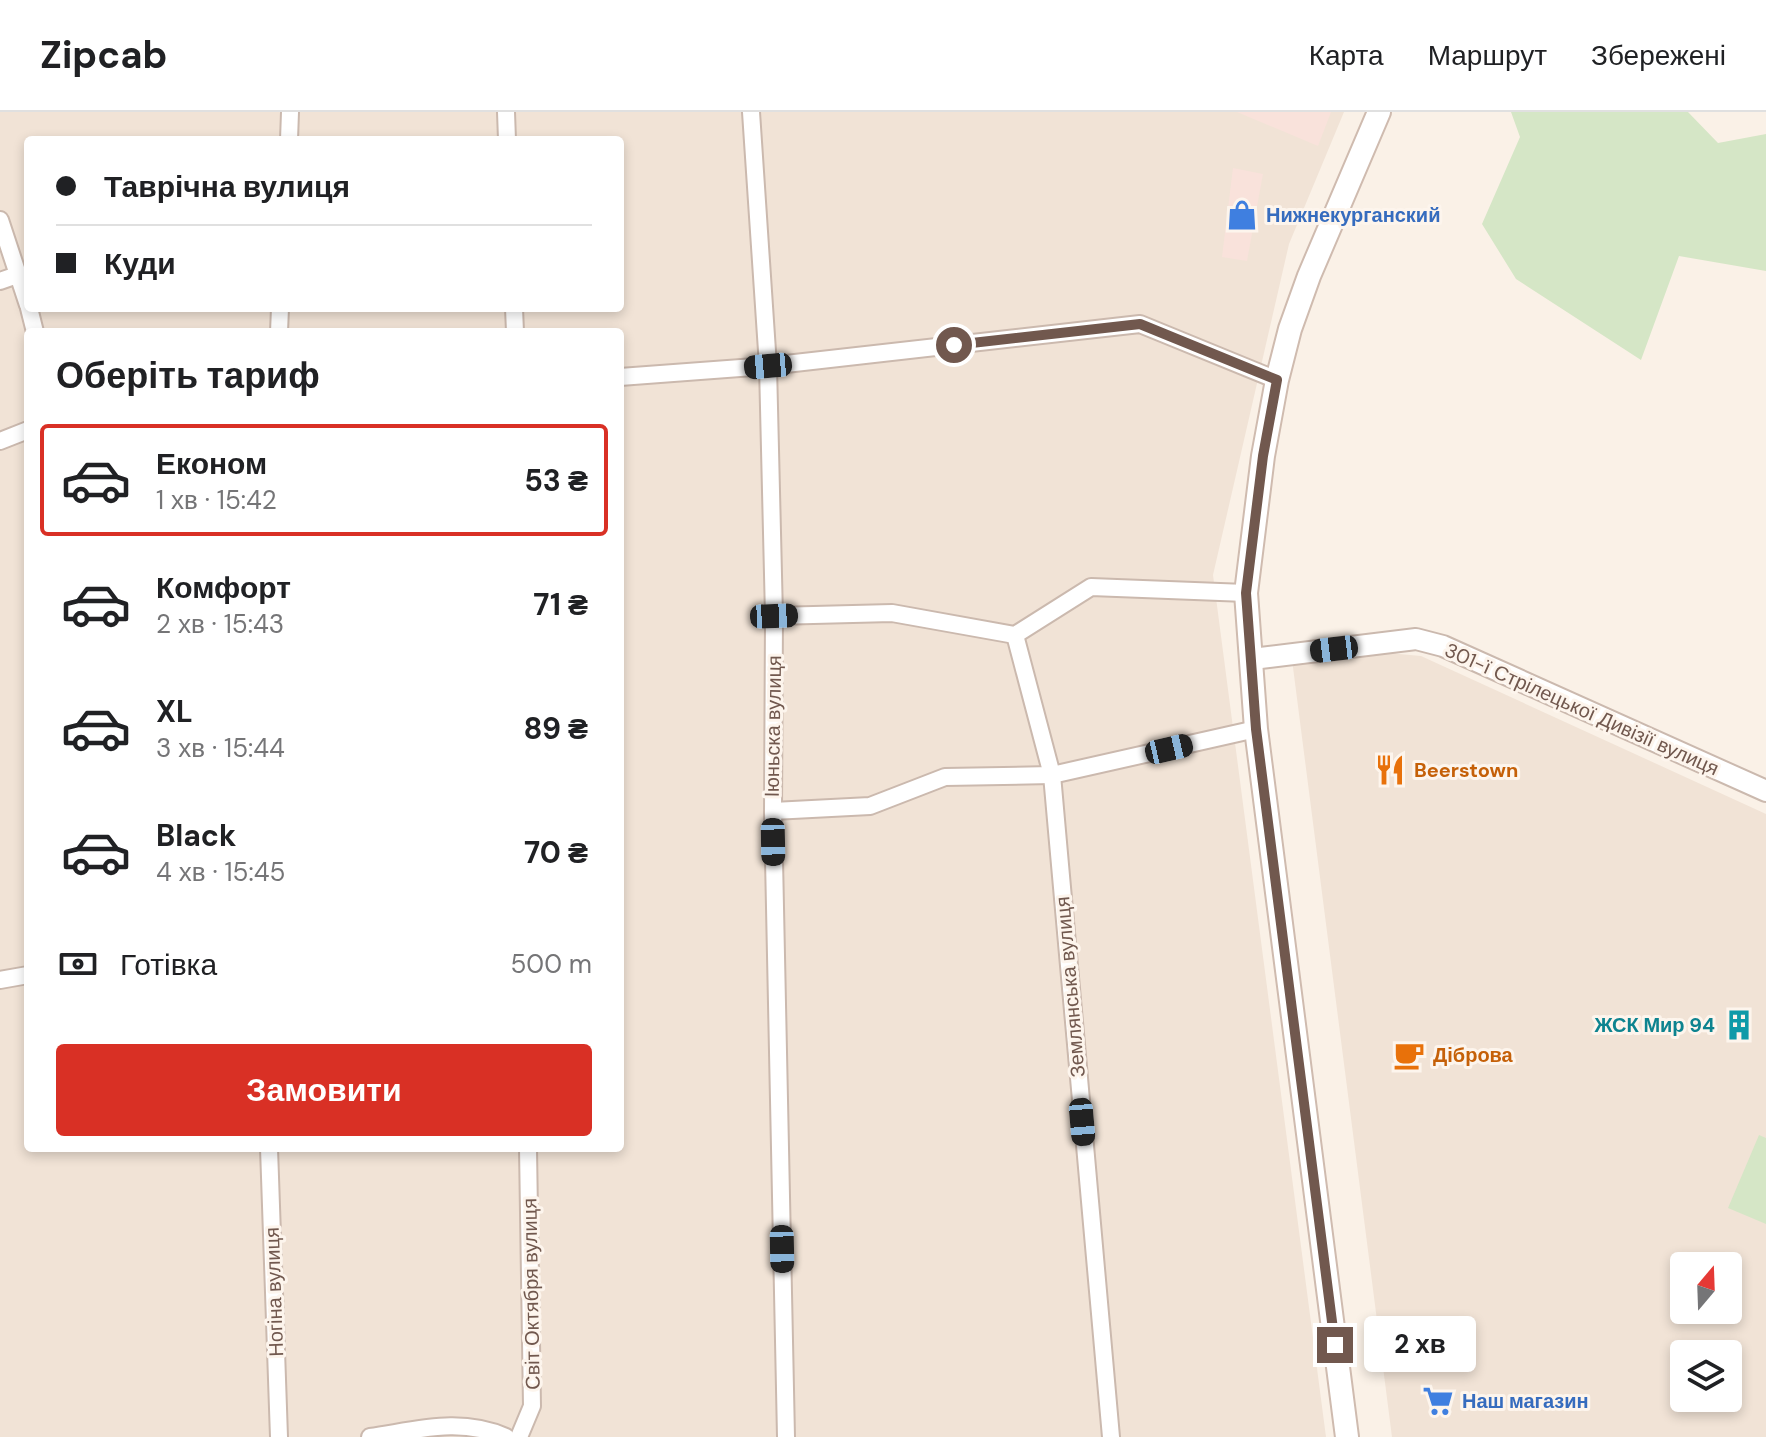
<!DOCTYPE html>
<html lang="uk">
<head>
<meta charset="utf-8">
<style>
  body { margin:0; font-family:"DM Sans",sans-serif; background:#f2f2f2; color:#202124; height:100vh; display:flex; flex-direction:column; font-size:30px; white-space:nowrap }
  * { box-sizing:border-box; margin:0 }
  p { font-size:26px; color:#757577 }
  .icon { flex:none; width:44px; height:44px; fill:none; stroke:currentColor; stroke-width:2; stroke-linecap:round; stroke-linejoin:round }
  .map { position:relative; flex:1; overflow:hidden }
  .drawer { position:absolute; left:24px; top:216px; width:600px; height:824px; display:flex; flex-direction:column; background:#fff; border-radius:8px; box-shadow:0 4px 12px #0003 }
  .drawer>* { flex:none }
  .hud { position:absolute; left:24px; top:24px; width:600px; height:176px; border-radius:8px; box-shadow:0 4px 12px #0003; display:grid; align-content:center; height:176px; padding:0 32px; background:#fff }
  .needle { width:52px; rotate:19deg }
  .buttons { position:absolute; left:1670px; top:1140px; display:grid; gap:16px }
  .buttons a { display:grid; place-items:center; width:72px; height:72px; border-radius:8px; background:#fff; box-shadow:0 4px 12px #0003; font-size:40px }
  .end { position:absolute; width:36px; height:36px; margin:-18px; border:10px solid #71584e; background:#fff; box-shadow:0 0 0 4px #fff }
  .from { border-radius:50% }
  .bubble { position:absolute; height:56px; border-radius:8px; background:#fff; box-shadow:0 4px 12px #0003; font-size:26px; font-weight:700; line-height:56px; text-align:center }
  .car { position:absolute; width:24px; height:48px; margin:-24px -12px; border-radius:10px; box-shadow:0 0 6px 2px #0007; background:linear-gradient(#222 24%,#8ab4d8 0 40%,#222 0 76%,#8ab4d8 0 86%,#222 0) }
  .hud b { display:flex; align-items:center; gap:28px; height:76px; font-size:30px }
  .hud b+b { border-top:2px solid #e0e0e0 }
  .hud i { width:20px; height:20px; background:#202124 }
  ul { padding:0; list-style:none }
  li { display:flex; align-items:center; gap:24px; height:112px; margin:0 16px 12px; padding:0 16px; border:4px solid transparent; border-radius:8px }
  li div { flex:1 }
  li b { display:block; font-size:30px }
  li em { font-style:normal; font-weight:700 }
  li.selected { border-color:#d93025 }
  li>.icon { width:72px; height:72px; stroke-width:1.5 }
  h2 { padding:0 32px; font-size:36px; line-height:96px }
  .pay { display:flex; align-items:center; gap:20px; height:88px; padding:0 32px; font-size:30px }
  .pay p { margin-inline-start:auto }
  .action { display:flex; gap:16px; margin-top:auto; padding:16px 32px }
  .action a { flex:1; height:92px; border-radius:8px; background:#d93025; color:#fff; font-size:32px; font-weight:700; line-height:92px; text-align:center }
  header { display:flex; align-items:center; gap:48px; box-sizing:border-box; height:112px; padding:0 40px; background:#fff; border-bottom:2px solid #e0e0e0 }
  header strong { font-size:38px }
  nav { display:flex; gap:44px; margin-inline-start:auto; font-size:28px }
  .map>svg:first-child { display:block }
  .residential { fill:#f1e3d6; fill-rule:evenodd }
  .commercial { fill:#f9e2db }
  .green { fill:#d5e6c6 }
  .lines { fill:none; stroke-linecap:round; stroke-linejoin:round }
  .minor-casing { stroke:#cbb9ae; stroke-width:20 }
  .tertiary-casing { stroke:#cbb9ae; stroke-width:24 }
  .secondary-casing { stroke:#cfbbaf; stroke-width:26 }
  .minor { stroke:#fff; stroke-width:16 }
  .tertiary { stroke:#fff; stroke-width:20 }
  .secondary { stroke:#fff; stroke-width:22 }
  .route { stroke:#71584e; stroke-width:10 }
  .labels { text-anchor:middle; dominant-baseline:central; stroke-width:6; stroke-linejoin:round; paint-order:stroke }
  .shop-label { font-size:20px; font-weight:bold; fill:#366cbe; stroke:#fdf5ed; text-anchor:start }
  .street-label { font-size:20px; fill:#71584e; stroke:#fdf5ed }
  .food-label { font-size:20px; font-weight:bold; fill:#c56008; stroke:#fdf5ed; text-anchor:start }
  .culture-label { font-size:20px; font-weight:bold; fill:#0d838f; stroke:#fdf5ed; text-anchor:end }
</style>
</head>
<body>
<header>
<strong>Zipcab</strong>
<nav><a>Карта</a><a>Маршрут</a><a>Збережені</a></nav>
</header>
<div class="map">
<svg width="1766" height="1325" viewBox="0 0 1766 1325">
  <rect width="100%" height="100%" fill="#faf1e7"/>
  <g class="residential">
    <path d="M0 0H1344L1289 132 1213 463 1326 1325H0ZM28 28H620V196H28ZM28 220H620V1036H28Z"/>
    <path d="M1290 532 1421 544 1766 702V1325H1392ZM1684 1154H1728V1198H1684ZM1684 1242H1728V1286H1684Z"/>
  </g>
  <g class="commercial">
    <path d="M1237 0H1331L1318 34Z"/>
    <path d="M1233 56 1263 62 1247 149 1222 145Z"/>
  </g>
  <g class="green">
    <path d="M1511 0H1688L1718 31 1766 22V159L1679 144 1641 248 1516 167 1482 112 1520 25Z"/>
    <path d="M1759 1023 1766 1026V1112L1728 1096Z"/>
  </g>
  <g class="lines">
    <g class="minor-casing">
      <g id="minor">
        <path d="M506 0 507 28"/>
        <path d="M751 0 768 254 774 504 773 699 786 1325"/>
        <path d="M289 28 290 0"/>
        <path d="M0 108 28 193"/>
        <path d="M0 169 20 162"/>
        <path d="M29 196 35 220"/>
        <path d="M514 196 515 220"/>
        <path d="M279 220 280 196"/>
        <path d="M620 265 768 254 1140 212 1277 268"/>
        <path d="M0 329 28 318"/>
        <path d="M774 504 892 501 1015 523 1091 475 1246 481"/>
        <path d="M1015 523 1052 663 1111 1325"/>
        <path d="M773 699 870 694 945 665 1052 663 1256 617"/>
        <path d="M0 868 28 863"/>
        <path d="M269 1036 279 1325"/>
        <path d="M370 1325C418 1318 460 1305 506 1325"/>
        <path d="M519 1325 532 1294 528 1036"/>
      </g>
    </g>
    <g class="tertiary-casing">
      <path id="tertiary" d="M1252 547 1416 527 1443 534 1766 679"/>
    </g>
    <g class="secondary-casing">
      <path id="secondary" d="M1347 1325 1256 617 1246 481 1263 344 1277 268 1290 217 1309 164 1379 0"/>
    </g>
    <use href="#minor" class="minor"/>
    <use href="#tertiary" class="tertiary"/>
    <use href="#secondary" class="secondary"/>
  </g>
  <g class="lines">
    <path class="route" d="M954 233 1140 212 1277 268 1263 344 1246 481 1256 617 1335 1233"/>
  </g>
  <defs>
    <g id="shop-bare" transform="scale(2.4)"><path d="M-5-2.5h2.3a2.7 3.5 0 0 1 5.4 0H5L5.5 6h-11ZM-1.5-2.5h3a1.5 2.3 0 0 0-3 0Z" fill="#3f7fe0" stroke="#fdf5ed" stroke-width="2.5" paint-order="stroke"/></g>
    <g id="restaurant-bare" transform="scale(2.4)"><path d="M-5-6h1v4h1v-4h1v4h1v-4h1v5L-1.5 .5V6h-2V.5L-5-1ZM5-6V6H3V1.5H1.5Q1.5-4 5-6Z" fill="#e8710a" stroke="#fdf5ed" stroke-width="2.5" paint-order="stroke"/></g>
    <g id="building-bare" transform="scale(2.4)"><path d="M-4-6H4V6H1V3H-1V6H-4ZM-2.5-4.3h1.7v1.8h-1.7ZM.8-4.3h1.7v1.8H.8ZM-2.5-1h1.7V.8h-1.7ZM.8-1h1.7V.8H.8Z" fill="#0f9aa8" stroke="#fdf5ed" stroke-width="2.5" paint-order="stroke"/></g>
    <g id="cafe-bare" transform="scale(2.4)"><path d="M-5.5-4.5H6V0H3Q3 3.5 0 3.5H-2.5Q-5.5 3.5-5.5 0ZM3-3.2v2h1.7v-2ZM-6 4.5H4V6H-6Z" fill="#e8710a" stroke="#fdf5ed" stroke-width="2.5" paint-order="stroke"/></g>
    <g id="supermarket-bare" transform="scale(2.4)"><path d="M-6-5.5h2.5l.6 2H6L4.5 2H-2.5L-4.4-4H-6ZM-1.5 3.2a1.3 1.3 0 1 0 .1 0ZM3 3.2a1.3 1.3 0 1 0 .1 0Z" fill="#3f7fe0" stroke="#fdf5ed" stroke-width="2.5" paint-order="stroke"/></g>
  </defs>
  <g fill-rule="evenodd">
    <use href="#shop-bare" x="1242" y="103"/>
    <use href="#restaurant-bare" x="1390" y="658"/>
    <use href="#building-bare" x="1739" y="913"/>
    <use href="#cafe-bare" x="1409" y="943"/>
    <use href="#supermarket-bare" x="1438" y="1289"/>
  </g>
  <g class="labels">
    <g class="shop-label">
      <text x="1266" y="103">Нижнекурганский</text>
      <text x="1462" y="1289">Наш магазин</text>
    </g>
    <g class="street-label">
      <text transform="translate(1582 597) rotate(24)">301-ї Стрілецької Дивізії вулиця</text>
      <text transform="translate(773 614) rotate(-89)">Iюньска вулиця</text>
      <text transform="translate(1070 875) rotate(-95)">Землянська вулиця</text>
      <text transform="translate(274 1180) rotate(-92)">Ногіна вулиця</text>
      <text transform="translate(531 1182) rotate(-91)">Світ Октября вулиця</text>
    </g>
    <g class="food-label">
      <text x="1414" y="658">Beerstown</text>
      <text x="1433" y="943">Діброва</text>
    </g>
    <g class="culture-label">
      <text x="1715" y="913">ЖСК Мир 94</text>
    </g>
  </g>
</svg>
<div class="buttons">
<a><svg class="needle" viewBox="-14 -14 28 28"><path d="M0-13l5 13h-10z" fill="#e53935"/><path d="M0 13l5-13h-10z" fill="#757577"/></svg></a>
<a><svg class="icon" aria-label="layers" viewBox="0 0 24 24"><path d="M12 4l9 5-9 5-9-5zM3 14l9 5 9-5"/></svg></a>
</div>
<i class="end from" style="left:954px;top:233px"></i>
<i class="end" style="left:1335px;top:1233px"></i>
<div class="bubble" style="left:1364px;top:1204px;width:112px">2 хв</div>
<i class="car" style="left:768px;top:254px;rotate:265deg"></i>
<i class="car" style="left:774px;top:504px;rotate:88deg"></i>
<i class="car" style="left:1334px;top:537px;rotate:263deg"></i>
<i class="car" style="left:1169px;top:637px;rotate:77deg"></i>
<i class="car" style="left:773px;top:730px;rotate:179deg"></i>
<i class="car" style="left:1082px;top:1010px;rotate:175deg"></i>
<i class="car" style="left:782px;top:1137px;rotate:179deg"></i>
<div class="hud">
<b><i class="from"></i>Таврічна вулиця</b>
<b><i></i>Куди</b>
</div>
<section class="drawer">
<h2>Оберіть тариф</h2>
<ul>
<li class="selected"><svg class="icon" aria-label="car" viewBox="0 0 24 24"><path d="M5 17H2v-5l4-1 3-4h7l3 4 3 1v5h-3M9 17h6M6 11h13"/><circle cx="7" cy="17" r="2"/><circle cx="17" cy="17" r="2"/></svg><div><b>Економ</b><p>1 хв · 15:42</p></div><em>53 ₴</em></li>
<li><svg class="icon" aria-label="car" viewBox="0 0 24 24"><path d="M5 17H2v-5l4-1 3-4h7l3 4 3 1v5h-3M9 17h6M6 11h13"/><circle cx="7" cy="17" r="2"/><circle cx="17" cy="17" r="2"/></svg><div><b>Комфорт</b><p>2 хв · 15:43</p></div><em>71 ₴</em></li>
<li><svg class="icon" aria-label="car" viewBox="0 0 24 24"><path d="M5 17H2v-5l4-1 3-4h7l3 4 3 1v5h-3M9 17h6M6 11h13"/><circle cx="7" cy="17" r="2"/><circle cx="17" cy="17" r="2"/></svg><div><b>XL</b><p>3 хв · 15:44</p></div><em>89 ₴</em></li>
<li><svg class="icon" aria-label="car" viewBox="0 0 24 24"><path d="M5 17H2v-5l4-1 3-4h7l3 4 3 1v5h-3M9 17h6M6 11h13"/><circle cx="7" cy="17" r="2"/><circle cx="17" cy="17" r="2"/></svg><div><b>Black</b><p>4 хв · 15:45</p></div><em>70 ₴</em></li>
</ul>
<div class="pay"><svg class="icon" aria-label="cash" viewBox="0 0 24 24"><path d="M3 7h18v10H3z"/><circle cx="12" cy="12" r="2"/></svg>Готівка<p>500 m</p></div>
<div class="action"><a>Замовити</a></div>
</section>
</div>
</body>
</html>
